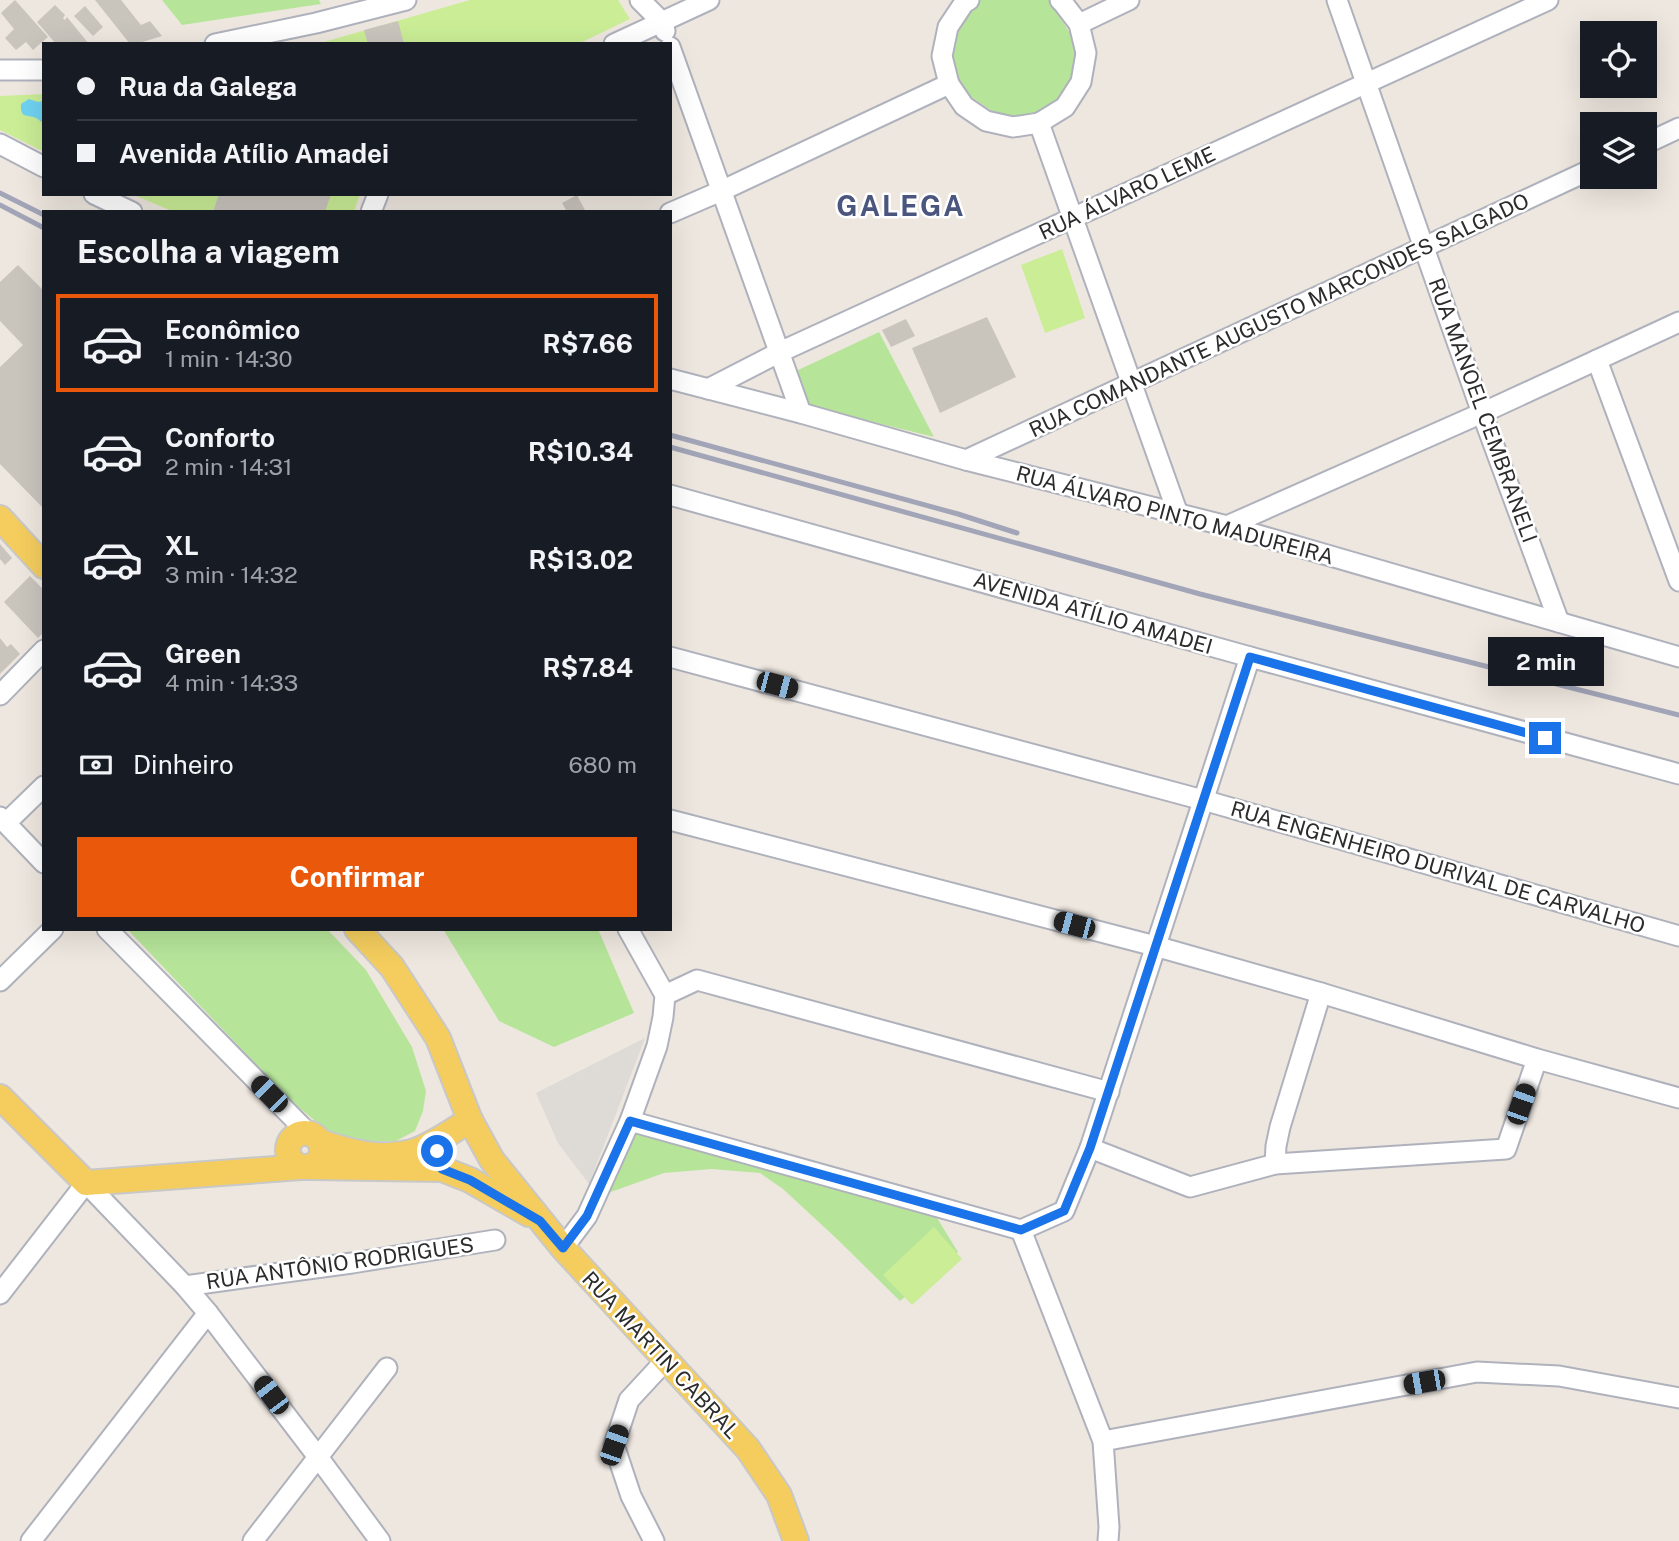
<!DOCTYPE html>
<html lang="pt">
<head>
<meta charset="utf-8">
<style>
  body { margin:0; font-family:"Public Sans",sans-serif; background:#20242c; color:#f1f3f6; height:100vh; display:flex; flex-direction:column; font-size:26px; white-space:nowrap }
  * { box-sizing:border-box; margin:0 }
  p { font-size:23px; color:#9ea1a6 }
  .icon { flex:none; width:38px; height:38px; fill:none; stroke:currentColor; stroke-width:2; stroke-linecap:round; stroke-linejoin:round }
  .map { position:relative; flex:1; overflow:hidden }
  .drawer { position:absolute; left:42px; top:210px; width:630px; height:721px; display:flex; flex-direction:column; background:#171b24; border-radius:0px; box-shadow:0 7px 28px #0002 }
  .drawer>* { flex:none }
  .guide { position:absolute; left:42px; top:42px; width:630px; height:154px; border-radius:0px; box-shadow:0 7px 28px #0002; display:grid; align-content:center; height:154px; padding:0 35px; background:#171b24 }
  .tools { position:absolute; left:1580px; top:21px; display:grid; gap:14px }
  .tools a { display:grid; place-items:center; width:77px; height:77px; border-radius:0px; background:#171b24; box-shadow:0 7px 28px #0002; font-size:35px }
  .end { position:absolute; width:32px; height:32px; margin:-16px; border:9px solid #1a73e8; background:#fff; box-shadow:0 0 0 4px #fff }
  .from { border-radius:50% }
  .bubble { position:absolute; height:49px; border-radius:0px; background:#171b24; box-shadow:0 7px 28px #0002; font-size:23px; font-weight:700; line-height:49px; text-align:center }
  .car { position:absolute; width:21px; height:42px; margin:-21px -10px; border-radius:9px; box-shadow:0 0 5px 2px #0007; background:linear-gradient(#222 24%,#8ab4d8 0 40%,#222 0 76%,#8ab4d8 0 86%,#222 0) }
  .guide b { display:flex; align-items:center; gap:24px; height:66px; font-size:26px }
  .guide b+b { border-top:2px solid #363941 }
  .guide i { width:18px; height:18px; background:#f1f3f6 }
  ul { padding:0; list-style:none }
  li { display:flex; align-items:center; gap:21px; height:98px; margin:0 14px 10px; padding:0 21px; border:4px solid transparent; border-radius:0px }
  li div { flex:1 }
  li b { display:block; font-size:26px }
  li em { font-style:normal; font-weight:700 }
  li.active { border-color:#ea580c }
  li>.icon { width:63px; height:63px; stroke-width:1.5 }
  h2 { padding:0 35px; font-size:32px; line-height:84px }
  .pay { display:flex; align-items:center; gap:18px; height:77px; padding:0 35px; font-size:26px }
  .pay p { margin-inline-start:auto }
  .primary-button { display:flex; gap:14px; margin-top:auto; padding:14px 35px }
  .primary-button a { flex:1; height:80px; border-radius:0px; background:#ea580c; color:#fff; font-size:28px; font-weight:700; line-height:80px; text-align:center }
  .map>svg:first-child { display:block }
  .green { fill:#b6e59a }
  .pitch { fill:#caed96 }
  .plaza { fill:#dedad6 }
  .water { fill:#70d3f2 }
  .building { fill:#c9c5bd }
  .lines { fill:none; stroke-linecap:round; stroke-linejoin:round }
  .minor-casing { stroke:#afb2bc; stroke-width:23 }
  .major-casing { stroke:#c8c8c8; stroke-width:28 }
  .minor { stroke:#fff; stroke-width:19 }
  .major { stroke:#f4cd5e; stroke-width:24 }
  .rail { stroke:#a1a5b7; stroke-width:5 }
  .route { stroke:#1a73e8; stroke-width:9 }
  .labels { text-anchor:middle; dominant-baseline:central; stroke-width:5; stroke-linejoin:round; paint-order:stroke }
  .street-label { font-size:21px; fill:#2c2c2c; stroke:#fff }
  .district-label { font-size:28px; font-weight:bold; letter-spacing:2px; fill:#4b567f; stroke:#fff }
</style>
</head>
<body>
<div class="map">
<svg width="1679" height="1541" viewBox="0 0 1679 1541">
  <rect width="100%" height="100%" fill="#eee7df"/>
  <g class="green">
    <path d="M162 0H319L321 4 182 25Z"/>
    <path d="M981 0H1049L1083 54 1068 93 1042 114 1001 117 967 94 949 59 968 5Z"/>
    <path d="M879 332 934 437 809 406 796 371Z"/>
    <path d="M127 929H327L366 970 412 1047 426 1091 423 1111 415 1131 396 1141H365L340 1136 325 1129 291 1101Z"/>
    <path d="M443 929H598L634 1013 554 1047 499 1021Z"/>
    <path d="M633 1128 934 1213 958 1252 900 1301 837 1239 783 1189 760 1173 711 1169 664 1173 608 1193Z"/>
  </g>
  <g class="pitch">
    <path d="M470 0H618L630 19 578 44H317Z"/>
    <path d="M44 94V152L0 130V96Z"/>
    <path d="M132 194H360L354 212H174Z"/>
    <path d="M1062 249 1085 318 1045 333 1021 265Z"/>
    <path d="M934 1227 962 1259 912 1305 883 1275Z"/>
  </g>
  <path class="plaza" d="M645 1038 589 1184 558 1143 536 1093Z"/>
  <path class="water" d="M29 99 38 102 44 101V124C43 123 37 118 36 118 27 114 20 119 21 104Z"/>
  <g class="building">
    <path d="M15 0 48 37 33 50 26 42 16 50 5 38 14 29 1 13Z"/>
    <path d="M95 0H121L141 25 150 21 162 36 136 44H130Z"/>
    <path d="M55 5 65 15 63 18 65 20 67 17 89 44H56L37 22Z"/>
    <path d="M85 6 103 27 93 36 74 16Z"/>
    <path d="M398 21 404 44H368L364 30Z"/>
    <path d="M219 194H331L325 212H213Z"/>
    <path d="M577 195 586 212H567L562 203Z"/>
    <path d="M18 265 44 291V509L0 464V367L23 345 0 321V282Z"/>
    <path d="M987 317 1016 377 940 413 912 348Z"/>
    <path d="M906 319 915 336 891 347 882 330Z"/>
    <path d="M0 544 12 558 5 565 0 559Z"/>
    <path d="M30 576 44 590V632L38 638 4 602Z"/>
    <path d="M0 638 7 647 11 644 20 654 0 674Z"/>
  </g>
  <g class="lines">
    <g class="minor-casing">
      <g id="minor">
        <path d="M640 0 662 22 665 31"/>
        <path d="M969 0 964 3 948 27 942 56 949 84 964 106 986 121 1013 127 1039 123 1065 107 1081 82 1086 53 1079 24 1063 3 1060 0"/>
        <path d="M1337 0 1482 413 1559 622"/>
        <path d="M1079 24 1129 0"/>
        <path d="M215 44 316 23 406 0"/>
        <path d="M614 44 709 0"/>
        <path d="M670 47 801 413"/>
        <path d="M0 70H44"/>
        <path d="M1039 123 1178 514"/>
        <path d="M0 144 44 167"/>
        <path d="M1645 144 1679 128"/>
        <path d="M94 194 132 212"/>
        <path d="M371 212 378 194"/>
        <path d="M670 213 721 191 949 84"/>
        <path d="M1597 360 1679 581"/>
        <path d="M670 379 801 413 966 460 1227 526 1679 657"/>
        <path d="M708 389 780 352 1548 0"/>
        <path d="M966 460 1592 169"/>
        <path d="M670 495 1250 657 1679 774"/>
        <path d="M1227 526 1482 413 1679 322"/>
        <path d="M670 657 1203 800 1679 936"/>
        <path d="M0 695 44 650"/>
        <path d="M0 817 44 863"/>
        <path d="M670 820 1155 946 1321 993 1537 1059 1679 1098"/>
        <path d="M6 823 44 786"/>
        <path d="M107 929 308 1133"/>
        <path d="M0 981 53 929"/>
        <path d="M1321 993 1280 1127 1276 1146 1275 1164 1506 1149 1537 1059"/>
        <path d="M665 995 697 980 1109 1092"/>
        <path d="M630 1121 1021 1230"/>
        <path d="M1090 1148 1190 1187 1275 1164"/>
        <path d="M1021 1230 1064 1211 1090 1148 1250 657"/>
        <path d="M1021 1230 1103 1441 1109 1527 1108 1541"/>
        <path d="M563 1248 587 1216 630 1121 657 1046 663 1017 665 995 628 929"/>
        <path d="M185 1286 352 1263 495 1240"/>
        <path d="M0 1294 86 1183 185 1286 208 1313 318 1457 380 1541"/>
        <path d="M1103 1441 1477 1372 1559 1376 1679 1398"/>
        <path d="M31 1541 208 1313"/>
        <path d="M253 1541 387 1368"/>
        <path d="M654 1541 631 1496 614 1445 629 1400 666 1360"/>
      </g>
    </g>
    <g class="major-casing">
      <g id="major">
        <path d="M0 518 44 566"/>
        <path d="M357 929 392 967 438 1038 470 1120 492 1160 563 1248 748 1449 779 1495 796 1541"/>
        <path d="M0 1097 86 1183 301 1167"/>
        <circle cx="305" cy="1150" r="17"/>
        <path d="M320 1142C350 1152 380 1160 412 1152 432 1146 452 1131 470 1120"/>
        <path d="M310 1167 442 1169 470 1180 529 1214"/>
      </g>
    </g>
    <use href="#minor" class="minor"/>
    <use href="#major" class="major"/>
    <g class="rail">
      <path d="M0 193 44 215"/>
      <path d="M0 205 44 228"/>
      <path d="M670 435 958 514 1017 533"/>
      <path d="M670 447 1200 594 1679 715"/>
    </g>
  </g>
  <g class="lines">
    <path class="route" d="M437 1151 438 1159 442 1169 470 1180 540 1221 563 1248 587 1216 630 1121 1021 1230 1064 1211 1090 1148 1250 657 1545 738"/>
  </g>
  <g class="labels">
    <g class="street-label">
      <text transform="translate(1127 193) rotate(-25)">RUA ÁLVARO LEME</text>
      <text transform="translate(1279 315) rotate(-25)">RUA COMANDANTE AUGUSTO MARCONDES SALGADO</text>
      <text transform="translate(1483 410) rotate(70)">RUA MANOEL CEMBRANELI</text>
      <text transform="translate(1175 515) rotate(15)">RUA ÁLVARO PINTO MADUREIRA</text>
      <text transform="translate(1093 613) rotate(16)">AVENIDA ATÍLIO AMADEI</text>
      <text transform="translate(1438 867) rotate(16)">RUA ENGENHEIRO DURIVAL DE CARVALHO</text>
      <text transform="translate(340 1263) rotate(-8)">RUA ANTÔNIO RODRIGUES</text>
      <text transform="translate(661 1355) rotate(47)">RUA MARTIN CABRAL</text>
    </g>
    <g class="district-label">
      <text x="901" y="205">GALEGA</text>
    </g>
  </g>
</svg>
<div class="tools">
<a><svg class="icon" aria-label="locate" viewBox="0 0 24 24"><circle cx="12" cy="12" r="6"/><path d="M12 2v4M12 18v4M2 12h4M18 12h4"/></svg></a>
<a><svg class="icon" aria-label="layers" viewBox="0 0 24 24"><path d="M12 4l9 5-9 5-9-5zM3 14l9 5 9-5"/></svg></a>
</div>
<i class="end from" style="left:437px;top:1151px"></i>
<i class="end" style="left:1545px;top:738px"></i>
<div class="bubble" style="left:1488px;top:637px;width:116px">2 min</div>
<i class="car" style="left:777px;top:685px;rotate:105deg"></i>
<i class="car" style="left:1074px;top:925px;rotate:285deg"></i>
<i class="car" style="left:269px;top:1094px;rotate:315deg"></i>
<i class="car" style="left:1521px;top:1104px;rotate:19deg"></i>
<i class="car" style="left:1424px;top:1382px;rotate:260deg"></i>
<i class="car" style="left:271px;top:1395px;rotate:323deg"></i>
<i class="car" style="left:614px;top:1445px;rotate:19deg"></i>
<div class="guide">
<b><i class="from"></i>Rua da Galega</b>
<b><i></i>Avenida Atílio Amadei</b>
</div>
<section class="drawer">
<h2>Escolha a viagem</h2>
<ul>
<li class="active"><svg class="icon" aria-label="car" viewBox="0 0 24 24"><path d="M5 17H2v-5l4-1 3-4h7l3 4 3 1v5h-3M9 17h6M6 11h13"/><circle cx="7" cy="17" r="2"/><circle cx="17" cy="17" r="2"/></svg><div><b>Econômico</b><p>1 min · 14:30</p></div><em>R$7.66</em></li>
<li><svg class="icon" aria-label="car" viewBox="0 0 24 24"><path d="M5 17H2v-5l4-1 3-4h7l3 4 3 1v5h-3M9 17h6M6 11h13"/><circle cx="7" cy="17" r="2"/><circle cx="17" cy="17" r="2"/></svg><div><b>Conforto</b><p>2 min · 14:31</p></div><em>R$10.34</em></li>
<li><svg class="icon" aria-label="car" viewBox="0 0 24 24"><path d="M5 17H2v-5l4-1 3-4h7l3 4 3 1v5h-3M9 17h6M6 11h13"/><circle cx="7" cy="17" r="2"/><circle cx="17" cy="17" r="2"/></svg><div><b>XL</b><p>3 min · 14:32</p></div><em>R$13.02</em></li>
<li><svg class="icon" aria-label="car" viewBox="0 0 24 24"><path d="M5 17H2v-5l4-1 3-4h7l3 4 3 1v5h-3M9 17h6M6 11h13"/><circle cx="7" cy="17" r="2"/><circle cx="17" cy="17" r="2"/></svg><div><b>Green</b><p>4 min · 14:33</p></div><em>R$7.84</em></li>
</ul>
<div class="pay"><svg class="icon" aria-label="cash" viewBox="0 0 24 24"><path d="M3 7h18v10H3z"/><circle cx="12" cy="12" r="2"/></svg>Dinheiro<p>680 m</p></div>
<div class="primary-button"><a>Confirmar</a></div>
</section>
</div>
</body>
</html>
